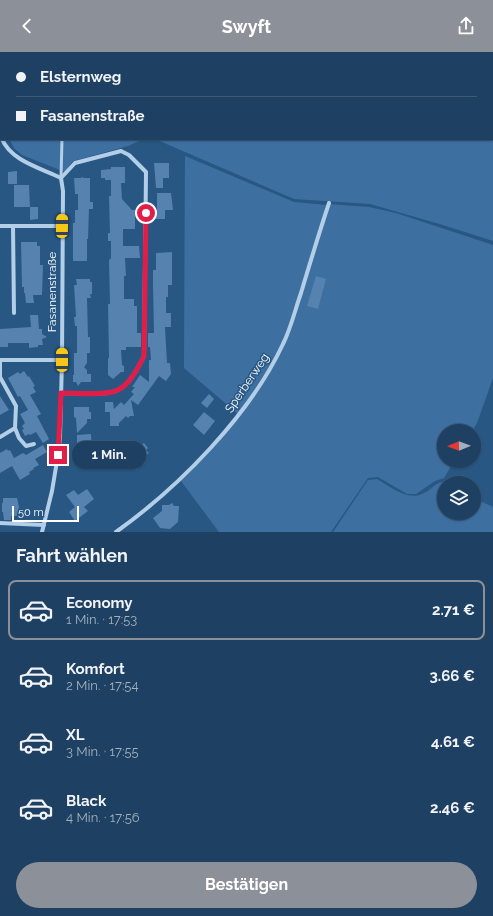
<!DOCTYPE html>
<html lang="de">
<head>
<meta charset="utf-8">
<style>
  body { margin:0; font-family:Raleway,sans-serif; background:#2b4c6c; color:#f1f3f6; height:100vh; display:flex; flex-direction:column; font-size:15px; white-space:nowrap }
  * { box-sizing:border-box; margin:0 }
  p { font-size:13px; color:#a1afbe }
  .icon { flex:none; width:22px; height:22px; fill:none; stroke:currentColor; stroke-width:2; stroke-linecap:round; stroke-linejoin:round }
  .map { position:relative; height:480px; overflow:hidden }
  .details { display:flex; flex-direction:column; background:#1e4163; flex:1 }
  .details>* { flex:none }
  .guide { position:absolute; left:0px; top:0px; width:493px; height:88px; box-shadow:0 1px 3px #0004,0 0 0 1px #3c5a78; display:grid; align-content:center; height:88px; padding:0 16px; background:#1e4163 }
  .needle { width:26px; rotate:269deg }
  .buttons { position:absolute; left:437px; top:372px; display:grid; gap:8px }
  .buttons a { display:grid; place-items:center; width:44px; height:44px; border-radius:50%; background:#1e4163; box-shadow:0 1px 3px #0004,0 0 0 1px #3c5a78; font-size:20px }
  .scale { position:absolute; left:12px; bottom:10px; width:67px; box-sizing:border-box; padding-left:4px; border:2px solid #fff; border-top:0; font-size:11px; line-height:14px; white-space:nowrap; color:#fff; -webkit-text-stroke:3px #285784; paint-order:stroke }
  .end { position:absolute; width:18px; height:18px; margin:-9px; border:5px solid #e11d48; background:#fff; box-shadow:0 0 0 2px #fff }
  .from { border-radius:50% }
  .bubble { position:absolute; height:28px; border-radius:14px; background:#1e4163; box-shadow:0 1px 3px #0004,0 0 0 1px #3c5a78; font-size:13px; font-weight:700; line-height:28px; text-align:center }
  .car { position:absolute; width:12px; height:24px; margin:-12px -6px; border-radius:5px; box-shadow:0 0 3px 1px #0007; background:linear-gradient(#f5c518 24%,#345 0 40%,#f5c518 0 76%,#345 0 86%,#f5c518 0) }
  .guide b { display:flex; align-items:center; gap:14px; height:38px; font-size:15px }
  .guide b+b { border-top:1px solid #3c5a78 }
  .guide i { width:10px; height:10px; background:#f1f3f6 }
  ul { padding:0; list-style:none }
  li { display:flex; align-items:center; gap:12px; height:60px; margin:0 8px 6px; padding:0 8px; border:2px solid transparent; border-radius:8px }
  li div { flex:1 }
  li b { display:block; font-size:15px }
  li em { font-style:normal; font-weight:700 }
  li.on { border-color:#8c9099 }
  li>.icon { width:36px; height:36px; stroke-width:1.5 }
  h2 { padding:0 16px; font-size:18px; line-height:48px }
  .button { display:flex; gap:8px; margin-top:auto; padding:8px 16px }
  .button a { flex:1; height:46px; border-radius:24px; background:#8c9099; color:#fff; font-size:16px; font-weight:700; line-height:46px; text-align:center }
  header { display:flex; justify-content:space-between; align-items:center; height:52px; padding:0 16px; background:#8c9099; color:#fff; font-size:18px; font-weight:700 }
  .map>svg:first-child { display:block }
  .green { fill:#3d70a1 }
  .building { fill:#5582ae }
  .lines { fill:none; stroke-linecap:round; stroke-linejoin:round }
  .lane { stroke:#b3cee7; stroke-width:3 }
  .street { stroke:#b3cee7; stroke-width:4 }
  .route { stroke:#e11d48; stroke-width:5 }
  .labels { text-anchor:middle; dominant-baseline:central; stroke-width:3; stroke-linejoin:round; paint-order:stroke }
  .street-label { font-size:12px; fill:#fff; stroke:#285784 }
</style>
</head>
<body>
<header><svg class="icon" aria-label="back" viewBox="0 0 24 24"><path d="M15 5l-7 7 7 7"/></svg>Swyft<svg class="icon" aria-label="share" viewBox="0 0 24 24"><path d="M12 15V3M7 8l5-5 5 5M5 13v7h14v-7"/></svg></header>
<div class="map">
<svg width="493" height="480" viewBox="0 0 493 480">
  <rect width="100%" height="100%" fill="#285784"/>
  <g class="green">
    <path d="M18 0H188L187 1Z"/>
    <path d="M191 0H493V189L443 173 370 152 294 147 155 87H492V1H190Z"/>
    <path d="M9 87H144L128 94 73 109 65 120 22 103 14 96Z"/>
    <path d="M185 104 294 150 326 153 295 255 283 291 271 314 238 362 184 316Z"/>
    <path d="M329 152 369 155 396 161 493 193V326L477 371 472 379H444V409H454L444 426 435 429 416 442H407L378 425 368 426 331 480H219L181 429 226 381 261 333 285 291Z"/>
    <path d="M377 427C391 435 408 450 424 441 431 438 434 432 442 430L445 431 444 461H474V446L493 455V480H333L368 428Z"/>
  </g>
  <g class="building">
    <path d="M154 111H169V126H163V136H156Z"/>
    <path d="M111 115H125V131H121L122 147 132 158H135V177H123V194H139L140 206H125L126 224H124V247H134V254H137V281H141V295H126V298H121L122 313 124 314V320H121L113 327 108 323V306H109L108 252H110L109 208 111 206V189H108V181H110L109 144H111V128H105V126H101V118L111 117Z"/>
    <path d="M17 119V132H8V120Z"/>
    <path d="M82 125 84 126H90V150H93V157H89L88 187H87V209H73V171H75V158H78V142H75L74 126H81Z"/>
    <path d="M14 133H29L30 155H14Z"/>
    <path d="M157 141H171L173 158H165V167H155V159L157 158Z"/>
    <path d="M30 155H38V167L30 168Z"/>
    <path d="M21 190H37V194H40V213H43L42 243H33L34 251H26L25 241H24V235H22Z"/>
    <path d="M172 200V233H168V245H166V261H171V275H165L167 311H170L171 322 166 329 159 324 138 353 131 348 134 364H130L128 366 126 364 119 371V374H110V360H105V350H113L114 357 121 350 124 353 134 342 131 340 135 335H132L140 323 149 330V308H151L150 295H148V281H154L153 233V218H156V201Z"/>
    <path d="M316 224 326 227 318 257 307 254Z"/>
    <path d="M76 227H90V230H92V242H90L91 246H87L88 285H90V301H87V311L84 315 87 318V322H91V330H81L78 334 76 330H73V323H74V301H77V274H75L74 265H76L74 233H77Z"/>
    <path d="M30 263H38L39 277H42V282L47 285 42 287 43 293H38V295L29 296V291H8V295H0V277L31 275Z"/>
    <path d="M24 319 28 325 29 324 35 334 33 335 36 340 30 343 41 362 37 364 49 387 43 391 36 380 30 383 29 382 25 384 22 378 24 377 22 374 25 371 20 362 28 358 20 344 18 345 8 326 18 320 20 322Z"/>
    <path d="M209 342 214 347 207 356 201 351Z"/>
    <path d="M0 344 9 358 0 363Z"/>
    <path d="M74 355H89V360H91V367H87V371L77 381 76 366 74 365Z"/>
    <path d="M204 360 215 369 204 383 193 373Z"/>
    <path d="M91 382 92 401H75V394H77V383Z"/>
    <path d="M144 391 148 396 146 398 149 401 142 406 145 411 136 418 128 407 122 412 118 406 124 401 126 405Z"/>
    <path d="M43 393 47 400 35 407 39 413 33 416 34 417 29 420 30 422 20 428 12 414 0 421V401L7 397 8 399 10 398 14 406 23 401 26 403Z"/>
    <path d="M87 437 94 447 84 455 88 459 75 469 69 460 75 455 66 443 74 438 78 443Z"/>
    <path d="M3 446H17L19 455 17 464H11V468H4L3 460H2V451H3Z"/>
    <path d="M172 451 174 454H179L178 470 170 477 160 476 153 466 162 459V453H169Z"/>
  </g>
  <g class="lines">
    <path class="lane" d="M61 126 62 87"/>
    <g class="street">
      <path d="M2 87C11 109 41 116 61 126"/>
      <path d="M61 126 75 111 121 99 129 103 146 120 144 304C138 316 130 332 118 338 106 344 75 341 61 341"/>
      <path d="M0 174H62"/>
      <path d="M13 174 14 261"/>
      <path d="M0 308H62"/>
      <path d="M15 376 19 386 26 394 34 392"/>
      <path d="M0 385 15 376 16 354 0 325V308"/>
      <path d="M0 471 44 473"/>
      <path d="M42 480 52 439 58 403 60 385 62 308 63 139 61 126"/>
      <path d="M116 480C179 435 250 363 283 292 291 276 295 258 301 241 310 211 319 181 329 151"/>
    </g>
  </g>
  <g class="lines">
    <path class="route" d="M58 403 61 341C75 341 106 344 118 338 130 332 138 316 144 304L146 161"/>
  </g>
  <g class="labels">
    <g class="street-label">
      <text transform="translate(52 240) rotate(-90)">Fasanenstraße</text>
      <text transform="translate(247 331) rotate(-56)">Sperberweg</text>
    </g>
  </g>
</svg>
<div class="buttons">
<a><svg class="needle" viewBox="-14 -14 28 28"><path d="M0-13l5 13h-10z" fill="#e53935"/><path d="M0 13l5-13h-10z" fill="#a1afbe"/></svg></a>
<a><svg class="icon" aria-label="layers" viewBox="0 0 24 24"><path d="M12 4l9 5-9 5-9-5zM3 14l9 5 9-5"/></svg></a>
</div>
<div class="scale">50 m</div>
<i class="end from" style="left:146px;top:161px"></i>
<i class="end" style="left:58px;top:403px"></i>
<div class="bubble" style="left:72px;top:389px;width:74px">1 Min.</div>
<i class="car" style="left:62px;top:174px;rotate:1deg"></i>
<i class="car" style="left:62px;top:308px;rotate:0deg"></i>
<div class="guide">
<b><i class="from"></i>Elsternweg</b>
<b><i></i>Fasanenstraße</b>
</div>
</div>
<section class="details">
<h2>Fahrt wählen</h2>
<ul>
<li class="on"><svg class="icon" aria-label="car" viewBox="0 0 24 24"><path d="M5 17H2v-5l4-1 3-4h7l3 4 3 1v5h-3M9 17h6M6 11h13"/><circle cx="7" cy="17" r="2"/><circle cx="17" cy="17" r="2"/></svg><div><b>Economy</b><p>1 Min. · 17:53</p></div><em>2.71 €</em></li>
<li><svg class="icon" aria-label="car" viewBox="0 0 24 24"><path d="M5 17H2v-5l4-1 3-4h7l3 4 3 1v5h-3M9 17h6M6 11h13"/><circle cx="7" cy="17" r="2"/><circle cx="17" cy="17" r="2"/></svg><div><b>Komfort</b><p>2 Min. · 17:54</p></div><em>3.66 €</em></li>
<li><svg class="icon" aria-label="car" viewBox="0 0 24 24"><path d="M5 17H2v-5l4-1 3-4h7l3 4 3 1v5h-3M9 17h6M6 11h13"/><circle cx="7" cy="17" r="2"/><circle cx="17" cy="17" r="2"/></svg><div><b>XL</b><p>3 Min. · 17:55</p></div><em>4.61 €</em></li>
<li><svg class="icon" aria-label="car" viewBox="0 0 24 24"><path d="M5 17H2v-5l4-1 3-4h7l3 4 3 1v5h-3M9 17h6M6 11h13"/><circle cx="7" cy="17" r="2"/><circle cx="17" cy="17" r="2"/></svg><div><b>Black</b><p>4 Min. · 17:56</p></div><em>2.46 €</em></li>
</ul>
<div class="button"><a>Bestätigen</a></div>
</section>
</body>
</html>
